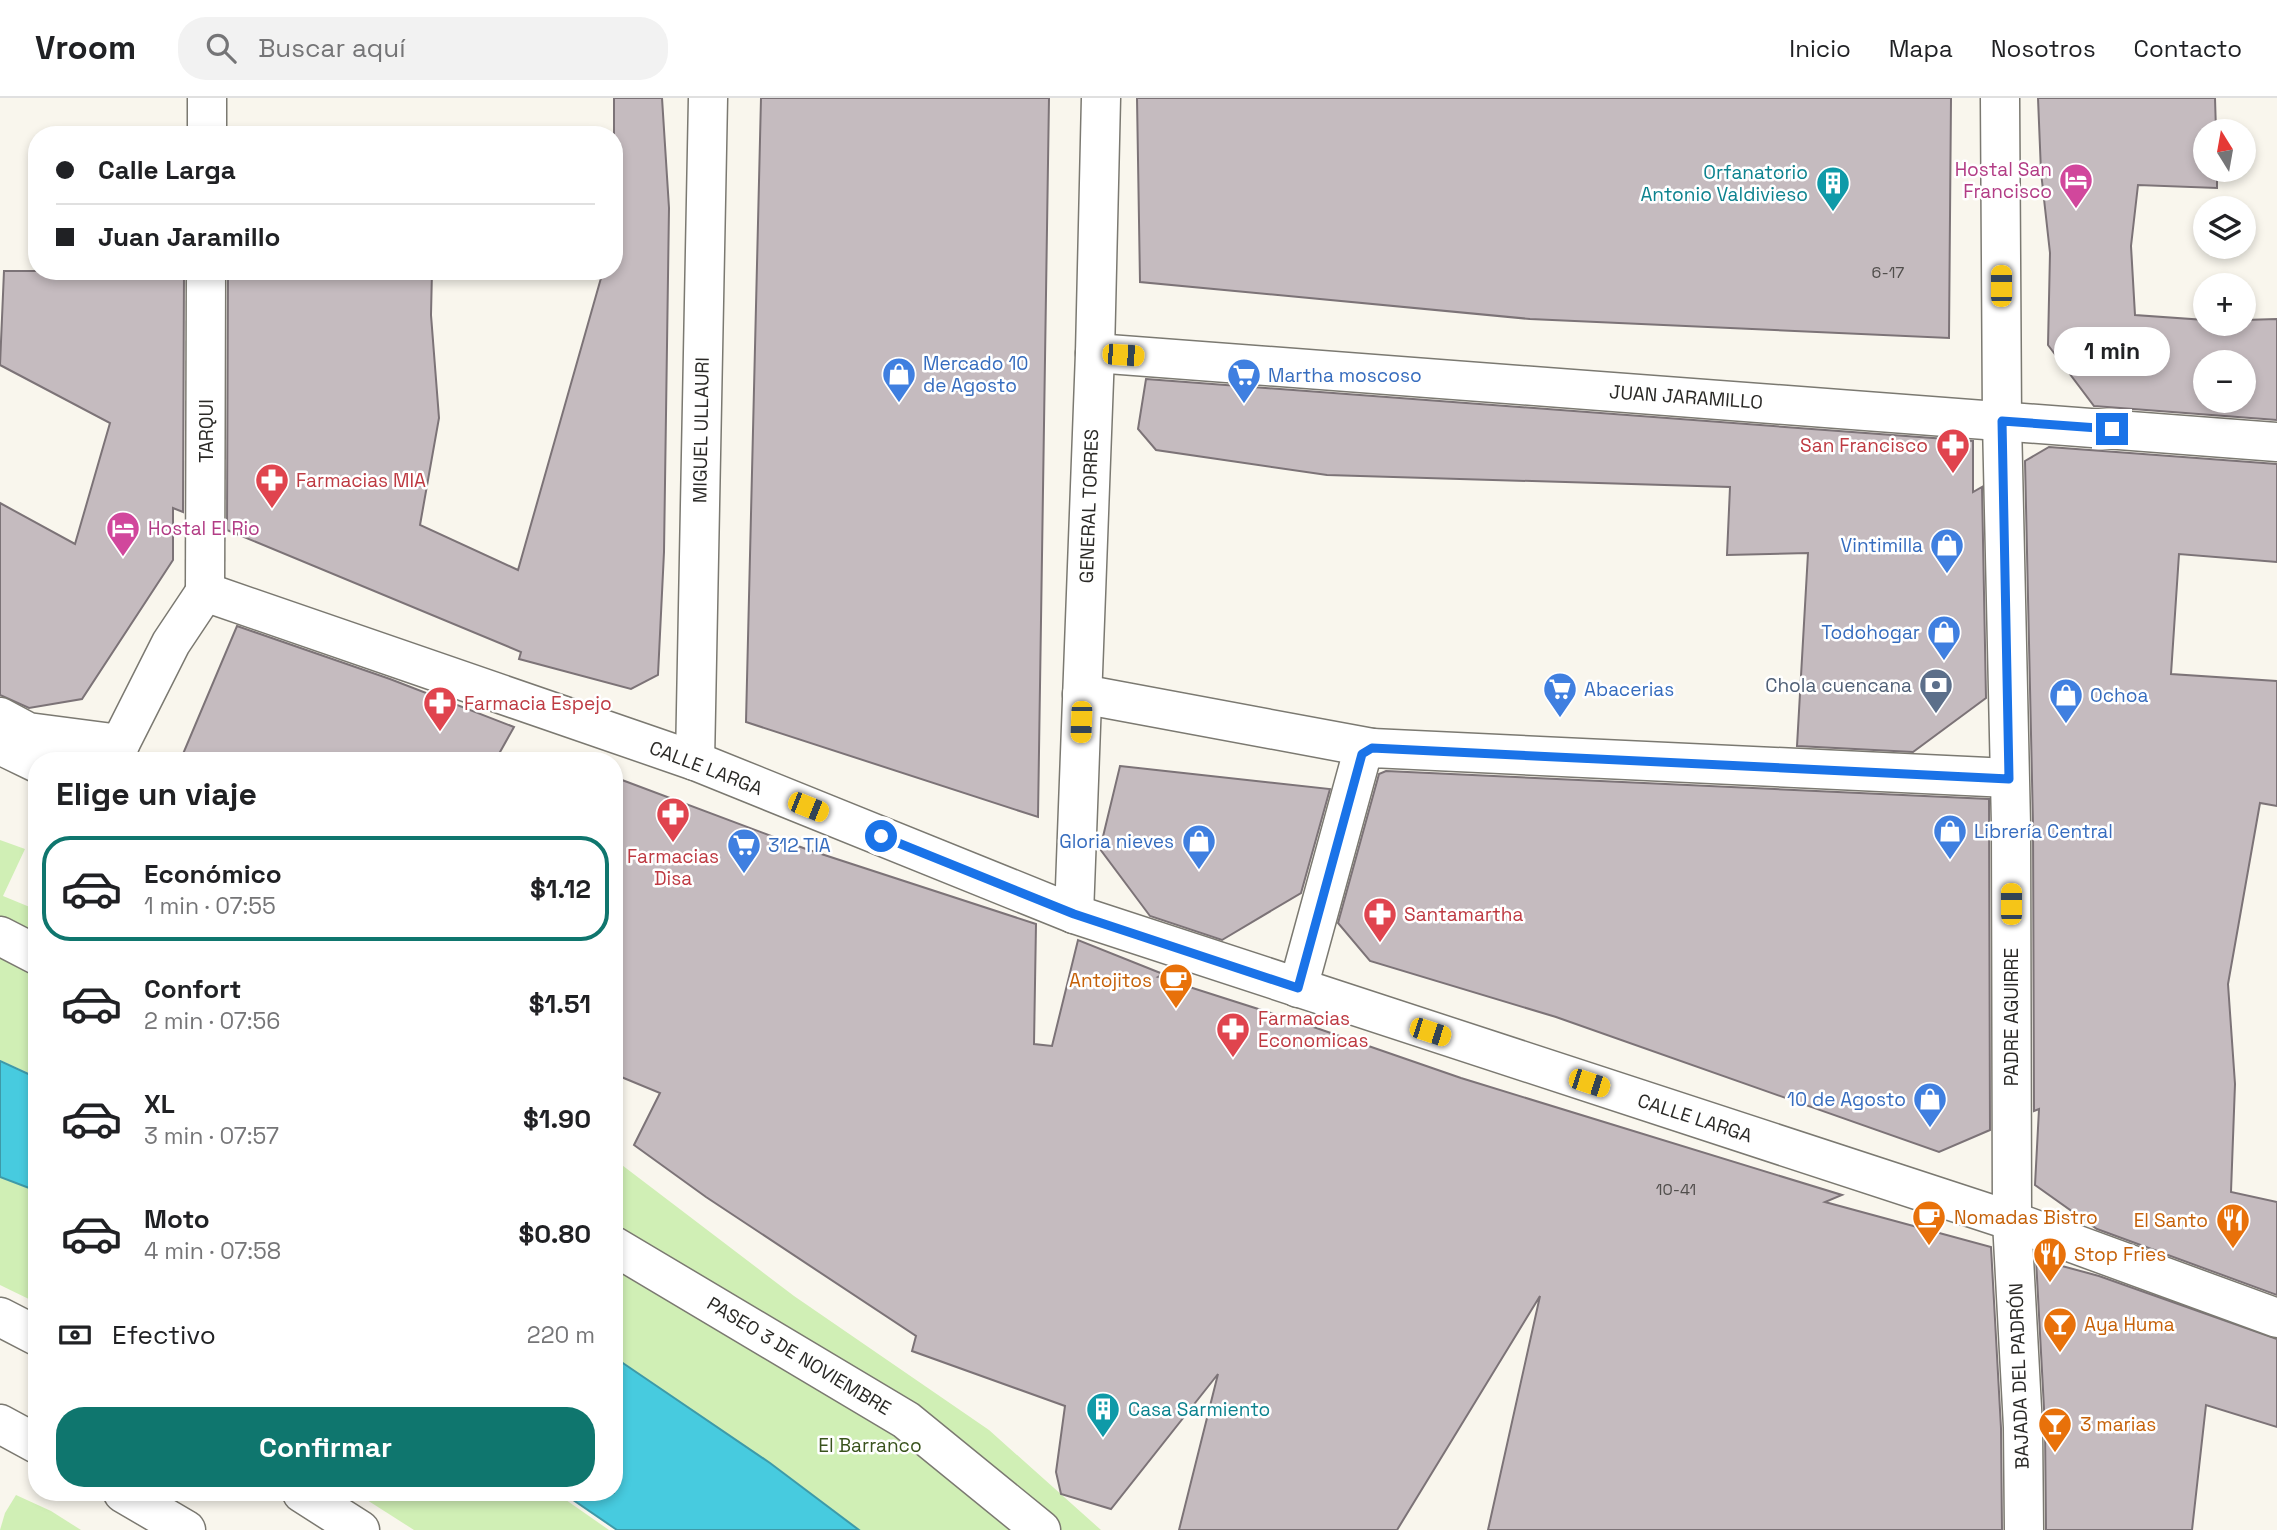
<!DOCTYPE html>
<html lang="es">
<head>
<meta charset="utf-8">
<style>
  body { margin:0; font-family:"Space Grotesk",sans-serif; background:#f2f2f2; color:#202124; height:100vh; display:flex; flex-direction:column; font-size:26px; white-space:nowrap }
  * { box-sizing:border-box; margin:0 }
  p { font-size:23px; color:#757577 }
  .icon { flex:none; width:38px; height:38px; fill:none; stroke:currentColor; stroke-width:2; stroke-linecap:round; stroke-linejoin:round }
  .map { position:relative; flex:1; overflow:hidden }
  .panel { position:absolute; left:28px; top:654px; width:595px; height:749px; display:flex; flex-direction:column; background:#fff; border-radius:28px; box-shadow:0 4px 10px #0003 }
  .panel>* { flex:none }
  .top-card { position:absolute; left:28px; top:28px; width:595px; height:154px; border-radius:28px; box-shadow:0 4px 10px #0003; display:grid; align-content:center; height:154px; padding:0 28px; background:#fff }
  .needle { width:46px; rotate:349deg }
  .tools { position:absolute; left:2193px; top:21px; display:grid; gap:14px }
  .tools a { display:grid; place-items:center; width:63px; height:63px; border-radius:50%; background:#fff; box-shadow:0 4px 10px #0003; font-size:35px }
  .end { position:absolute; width:32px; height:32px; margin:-16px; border:9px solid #1a73e8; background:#fff; box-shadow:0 0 0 4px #fff }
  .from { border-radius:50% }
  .bubble { position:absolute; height:49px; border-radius:24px; background:#fff; box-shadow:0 4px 10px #0003; font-size:23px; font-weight:800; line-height:49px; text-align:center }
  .car { position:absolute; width:21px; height:42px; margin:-21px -10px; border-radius:9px; box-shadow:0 0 5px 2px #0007; background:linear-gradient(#f5c518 24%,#345 0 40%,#f5c518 0 76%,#345 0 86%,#f5c518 0) }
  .top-card b { display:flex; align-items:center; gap:24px; height:66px; font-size:26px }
  .top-card b+b { border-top:2px solid #e0e0e0 }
  .top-card i { width:18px; height:18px; background:#202124 }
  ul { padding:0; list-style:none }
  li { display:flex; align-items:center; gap:21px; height:105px; margin:0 14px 10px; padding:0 14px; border:4px solid transparent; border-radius:28px }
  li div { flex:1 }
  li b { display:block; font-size:26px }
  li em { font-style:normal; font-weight:800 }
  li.on { border-color:#0f766e }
  li>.icon { width:63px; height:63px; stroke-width:1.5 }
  h2 { padding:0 28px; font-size:32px; line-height:84px }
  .pay { display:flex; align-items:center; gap:18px; height:77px; padding:0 28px; font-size:26px }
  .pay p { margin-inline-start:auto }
  .action { display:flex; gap:14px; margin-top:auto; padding:14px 28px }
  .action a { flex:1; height:80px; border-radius:28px; background:#0f766e; color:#fff; font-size:28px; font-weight:800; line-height:80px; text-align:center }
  header { display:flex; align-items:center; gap:42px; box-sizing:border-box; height:98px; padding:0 35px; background:#fff; border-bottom:2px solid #e0e0e0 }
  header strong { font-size:33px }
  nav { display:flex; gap:38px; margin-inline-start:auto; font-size:24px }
  .search { width:490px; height:63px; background:#f2f2f2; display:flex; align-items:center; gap:18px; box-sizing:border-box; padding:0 24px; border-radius:28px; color:#757577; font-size:26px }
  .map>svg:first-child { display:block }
  .green { fill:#d0efb5 }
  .water { fill:#47cbdf; stroke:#3e9aa8; stroke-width:2 }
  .building { fill:#c5bbbf; stroke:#7c7377; stroke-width:2; fill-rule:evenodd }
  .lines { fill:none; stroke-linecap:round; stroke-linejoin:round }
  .minor-casing { stroke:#7b7971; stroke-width:41 }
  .major-casing { stroke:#7b7971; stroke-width:41 }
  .minor { stroke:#fff; stroke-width:38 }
  .major { stroke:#fff; stroke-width:38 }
  .route { stroke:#1a73e8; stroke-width:9 }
  .labels { text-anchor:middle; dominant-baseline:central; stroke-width:5; stroke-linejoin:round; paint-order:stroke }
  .number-label { font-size:16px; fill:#514e4c }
  .hotel-label { font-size:19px; fill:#b23c85; stroke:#fff; text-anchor:end }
  .culture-label { font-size:19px; fill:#0d838f; stroke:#fff; text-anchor:end }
  .shop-label { font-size:19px; fill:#366cbe; stroke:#fff; text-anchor:start }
  .street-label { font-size:19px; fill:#2a2926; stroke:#fff }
  .health-label { font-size:19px; fill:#be3a42; stroke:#fff; text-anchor:start }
  .service-label { font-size:19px; fill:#4e5e75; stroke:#fff; text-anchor:end }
  .food-label { font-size:19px; fill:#c56008; stroke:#fff; text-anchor:start }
  .park-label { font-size:19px; fill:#39531c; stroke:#fff }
</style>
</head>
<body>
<header>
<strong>Vroom</strong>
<div class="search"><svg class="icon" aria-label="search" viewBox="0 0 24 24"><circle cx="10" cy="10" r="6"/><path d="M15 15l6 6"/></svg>Buscar aquí</div>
<nav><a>Inicio</a><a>Mapa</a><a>Nosotros</a><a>Contacto</a></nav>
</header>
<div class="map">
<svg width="2277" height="1432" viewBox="0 0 2277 1432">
  <rect width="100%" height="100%" fill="#f9f6ed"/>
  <g class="green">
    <path d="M0 742 25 751 3 798 37 812V979L0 962Z"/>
    <path d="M614 1061 794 1198 989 1332 1101 1432H853L614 1260Z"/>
    <path d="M0 1079 37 1094V1205L0 1187Z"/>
    <path d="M356 1395H556L609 1432H414Z"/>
    <path d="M16 1397 51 1413 81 1432H0L5 1415Z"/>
  </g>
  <g class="water">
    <path d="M0 963 37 980V1093L0 1079Z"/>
    <path d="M614 1259 770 1365 859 1432H617L563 1395H614Z"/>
  </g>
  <g class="building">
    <path d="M614 0H662L669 110 664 454 658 577 631 591 519 561 521 554 227 432 228 173H432L431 217 439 320 420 427 518 472 603 173H614Z"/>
    <path d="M761 0H1049L1038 719 746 624Z"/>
    <path d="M1137 0H1951L1949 240 1530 221 1140 184Z"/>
    <path d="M2038 0H2215L2216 33H2205V72H2217V90L2138 87 2131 148 2135 217 2205 222V226H2244V222L2277 221V322L2094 308 2048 247 2050 155 2041 74ZM2205 264H2244V303H2205Z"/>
    <path d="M4 173H184L183 414 173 410V462L82 601 29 610 0 597V405L75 446 110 325 0 267Z"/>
    <path d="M1146 281 1973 343V394L1982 389 1986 600 1913 654 1797 648 1808 455 1727 457 1730 389 1327 377 1156 352 1138 331Z"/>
    <path d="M2049 349 2277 366V464L2179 456 2171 576 2277 583V708L2260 705 2228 886 2235 986 2231 1094 2277 1104V1197L2097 1131 2035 1087 2039 1011 2034 1013 2033 727 2025 363Z"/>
    <path d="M237 528 390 581 514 629 495 663H180Z"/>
    <path d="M1120 668 1330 691 1301 795 1222 842 1150 818 1100 751Z"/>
    <path d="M1386 673 1989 701 1990 1032 1939 1054 1556 919 1370 863 1338 825 1379 676Z"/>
    <path d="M614 679 806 751 1036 826 1034 946 1052 948 1078 842 1163 876 1158 879 1299 924 1461 980 1842 1097 1825 1104 1991 1149 2001 1330 2002 1432H1488L1540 1198 1397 1432H1179L1218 1276 1111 1411 1061 1396 1056 1374 1065 1308 912 1253 916 1238 706 1099 634 1047 660 995 614 976Z"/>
    <path d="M2036 1161 2099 1178 2277 1241V1329L2206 1307 2192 1432H2046L2045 1329Z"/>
  </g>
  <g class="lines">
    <g class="minor-casing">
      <g id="minor">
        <path d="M2000 0 2002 323 2011 727 2012 1123 2023 1329 2024 1432"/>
        <path d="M207 37V0"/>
        <path d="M1095 255 2277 344"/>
        <path d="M205 494 695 663 1074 816 2012 1123 2277 1220"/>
        <path d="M205 494 206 173"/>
        <path d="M1082 596 1372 650"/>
        <path d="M0 619 28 634 120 646"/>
        <path d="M0 647 37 665"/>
        <path d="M96 663 104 661 120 646 171 545 205 494"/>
        <path d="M695 663 708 0"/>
        <path d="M1074 816 1095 255 1101 0"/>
        <path d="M0 838 37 857"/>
        <path d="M1298 890 1362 656 1372 650 2009 680"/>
        <path d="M614 1148 906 1322 1041 1432"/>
      </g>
    </g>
    <g class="major-casing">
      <g id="major">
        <path d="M0 1219 37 1238"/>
        <path d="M0 1326 37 1346"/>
        <path d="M123 1395 186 1432"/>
        <path d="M302 1395 360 1432"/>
      </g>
    </g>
    <use href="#minor" class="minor"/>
    <use href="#major" class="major"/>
  </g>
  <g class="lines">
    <path class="route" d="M881 738 1074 816 1298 890 1362 656 1372 650 2009 681 2002 323 2112 331"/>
  </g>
  <defs>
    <g id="hotel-pin" transform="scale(1.75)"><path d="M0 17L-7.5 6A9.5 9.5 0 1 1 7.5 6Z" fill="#d1479c" stroke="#fff"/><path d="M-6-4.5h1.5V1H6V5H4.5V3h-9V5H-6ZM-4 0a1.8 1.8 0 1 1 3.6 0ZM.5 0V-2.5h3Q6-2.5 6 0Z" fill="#fff"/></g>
    <g id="building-pin" transform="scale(1.75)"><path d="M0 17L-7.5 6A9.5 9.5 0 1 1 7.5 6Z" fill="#0f9aa8" stroke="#fff"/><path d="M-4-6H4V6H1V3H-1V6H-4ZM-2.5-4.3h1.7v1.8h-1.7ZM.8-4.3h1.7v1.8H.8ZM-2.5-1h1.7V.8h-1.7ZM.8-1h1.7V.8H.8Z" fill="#fff"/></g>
    <g id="shop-pin" transform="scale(1.75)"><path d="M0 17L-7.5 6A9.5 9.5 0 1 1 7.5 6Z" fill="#3f7fe0" stroke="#fff"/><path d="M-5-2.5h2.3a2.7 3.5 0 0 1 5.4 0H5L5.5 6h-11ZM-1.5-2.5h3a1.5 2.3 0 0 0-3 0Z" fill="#fff"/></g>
    <g id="supermarket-pin" transform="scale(1.75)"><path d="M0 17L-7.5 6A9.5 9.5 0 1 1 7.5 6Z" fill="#3f7fe0" stroke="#fff"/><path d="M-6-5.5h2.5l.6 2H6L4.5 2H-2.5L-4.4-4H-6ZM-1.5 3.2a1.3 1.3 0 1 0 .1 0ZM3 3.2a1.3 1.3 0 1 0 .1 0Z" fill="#fff"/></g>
    <g id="pharmacy-pin" transform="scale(1.75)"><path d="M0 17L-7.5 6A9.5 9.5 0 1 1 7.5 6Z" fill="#e0444e" stroke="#fff"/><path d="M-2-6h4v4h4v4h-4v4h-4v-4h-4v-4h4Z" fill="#fff"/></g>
    <g id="bank-pin" transform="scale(1.75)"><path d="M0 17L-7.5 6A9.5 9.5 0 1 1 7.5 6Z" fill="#5c6f8a" stroke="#fff"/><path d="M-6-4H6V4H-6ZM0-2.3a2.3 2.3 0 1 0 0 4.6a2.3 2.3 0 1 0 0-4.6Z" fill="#fff"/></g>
    <g id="cafe-pin" transform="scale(1.75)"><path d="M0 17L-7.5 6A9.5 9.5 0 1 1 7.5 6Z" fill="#e8710a" stroke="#fff"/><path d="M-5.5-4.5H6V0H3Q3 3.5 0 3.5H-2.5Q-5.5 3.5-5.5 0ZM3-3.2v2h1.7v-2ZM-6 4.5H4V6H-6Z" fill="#fff"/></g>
    <g id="restaurant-pin" transform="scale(1.75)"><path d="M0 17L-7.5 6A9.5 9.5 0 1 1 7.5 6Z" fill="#e8710a" stroke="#fff"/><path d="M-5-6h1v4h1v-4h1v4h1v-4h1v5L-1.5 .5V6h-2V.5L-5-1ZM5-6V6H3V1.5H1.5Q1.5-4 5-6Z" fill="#fff"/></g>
    <g id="bar-pin" transform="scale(1.75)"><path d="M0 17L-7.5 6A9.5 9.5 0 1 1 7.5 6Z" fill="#e8710a" stroke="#fff"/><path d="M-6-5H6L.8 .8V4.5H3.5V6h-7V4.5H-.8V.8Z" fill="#fff"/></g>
  </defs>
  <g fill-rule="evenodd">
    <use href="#hotel-pin" x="2076" y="82"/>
    <use href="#building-pin" x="1833" y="85"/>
    <use href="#shop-pin" x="899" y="276"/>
    <use href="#supermarket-pin" x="1244" y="277"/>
    <use href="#pharmacy-pin" x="1953" y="347"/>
    <use href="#pharmacy-pin" x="272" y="382"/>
    <use href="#hotel-pin" x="123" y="430"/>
    <use href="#shop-pin" x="1947" y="447"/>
    <use href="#shop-pin" x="1944" y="534"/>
    <use href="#bank-pin" x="1936" y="587"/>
    <use href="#supermarket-pin" x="1560" y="591"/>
    <use href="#shop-pin" x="2066" y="597"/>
    <use href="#pharmacy-pin" x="440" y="605"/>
    <use href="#pharmacy-pin" x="673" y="716"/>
    <use href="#shop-pin" x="1950" y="733"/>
    <use href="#shop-pin" x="1199" y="743"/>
    <use href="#supermarket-pin" x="744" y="747"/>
    <use href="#pharmacy-pin" x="1380" y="816"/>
    <use href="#cafe-pin" x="1176" y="882"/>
    <use href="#pharmacy-pin" x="1233" y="931"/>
    <use href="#shop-pin" x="1930" y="1001"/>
    <use href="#cafe-pin" x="1929" y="1119"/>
    <use href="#restaurant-pin" x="2233" y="1122"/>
    <use href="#restaurant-pin" x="2050" y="1156"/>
    <use href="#bar-pin" x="2060" y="1226"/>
    <use href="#building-pin" x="1103" y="1311"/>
    <use href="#bar-pin" x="2055" y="1326"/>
  </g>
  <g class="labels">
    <g class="number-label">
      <text x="1888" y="174">6-17</text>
      <text x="1676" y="1091">10-41</text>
    </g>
    <g class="hotel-label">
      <text x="2052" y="71">Hostal San<tspan x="2052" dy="22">Francisco</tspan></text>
      <text x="148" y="430" text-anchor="start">Hostal El Rio</text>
    </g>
    <g class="culture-label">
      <text x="1808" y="74">Orfanatorio<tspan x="1808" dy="22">Antonio Valdivieso</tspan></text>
      <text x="1128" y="1311" text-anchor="start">Casa Sarmiento</text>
    </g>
    <g class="shop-label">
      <text x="923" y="265">Mercado 10<tspan x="923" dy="22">de Agosto</tspan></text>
      <text x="1268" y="277">Martha moscoso</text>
      <text x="1923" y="447" text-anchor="end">Vintimilla</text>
      <text x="1920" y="534" text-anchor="end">Todohogar</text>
      <text x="1584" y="591">Abacerias</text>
      <text x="2090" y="597">Ochoa</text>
      <text x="1974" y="733">Librería Central</text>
      <text x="1174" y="743" text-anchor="end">Gloria nieves</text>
      <text x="768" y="747">312 TIA</text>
      <text x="1906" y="1001" text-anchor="end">10 de Agosto</text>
    </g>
    <g class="street-label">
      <text transform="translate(1686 299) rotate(4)">JUAN JARAMILLO</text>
      <text transform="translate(701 332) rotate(-89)">MIGUEL ULLAURI</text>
      <text transform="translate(206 333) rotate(-90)">TARQUI</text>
      <text transform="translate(1089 408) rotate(-88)">GENERAL TORRES</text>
      <text transform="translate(706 670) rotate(21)">CALLE LARGA</text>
      <text transform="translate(2011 919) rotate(-90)">PADRE AGUIRRE</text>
      <text transform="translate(1695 1020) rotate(18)">CALLE LARGA</text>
      <text transform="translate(799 1258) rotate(31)">PASEO 3 DE NOVIEMBRE</text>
      <text transform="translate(2019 1278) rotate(-92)">BAJADA DEL PADRÓN</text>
    </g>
    <g class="health-label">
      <text x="1928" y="347" text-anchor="end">San Francisco</text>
      <text x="296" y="382">Farmacias MIA</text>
      <text x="464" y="605">Farmacia Espejo</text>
      <text x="673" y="758" text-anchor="middle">Farmacias<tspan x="673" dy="22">Disa</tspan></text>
      <text x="1404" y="816">Santamartha</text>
      <text x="1258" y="920">Farmacias<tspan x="1258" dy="22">Economicas</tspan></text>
    </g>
    <g class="service-label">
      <text x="1912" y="587">Chola cuencana</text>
    </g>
    <g class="food-label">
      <text x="1152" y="882" text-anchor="end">Antojitos</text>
      <text x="1954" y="1119">Nomadas Bistro</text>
      <text x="2208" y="1122" text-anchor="end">El Santo</text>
      <text x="2074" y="1156">Stop Fries</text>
      <text x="2084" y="1226">Aya Huma</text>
      <text x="2080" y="1326">3 marias</text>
    </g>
    <g class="park-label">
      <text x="870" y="1347">El Barranco</text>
    </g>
  </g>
</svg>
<div class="tools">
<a><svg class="needle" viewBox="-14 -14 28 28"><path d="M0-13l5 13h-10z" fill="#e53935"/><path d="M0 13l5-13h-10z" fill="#757577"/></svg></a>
<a><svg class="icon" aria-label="layers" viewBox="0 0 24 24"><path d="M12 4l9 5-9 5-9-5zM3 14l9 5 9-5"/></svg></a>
<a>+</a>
<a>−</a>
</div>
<i class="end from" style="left:881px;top:738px"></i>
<i class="end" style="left:2112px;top:331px"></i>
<div class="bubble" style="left:2054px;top:229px;width:116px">1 min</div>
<i class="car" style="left:2001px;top:188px;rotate:0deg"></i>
<i class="car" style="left:1123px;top:257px;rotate:94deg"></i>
<i class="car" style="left:1081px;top:624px;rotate:182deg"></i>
<i class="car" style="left:808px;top:709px;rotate:112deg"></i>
<i class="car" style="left:2011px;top:806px;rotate:0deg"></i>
<i class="car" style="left:1430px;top:934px;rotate:108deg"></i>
<i class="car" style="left:1589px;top:985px;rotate:108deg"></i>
<div class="top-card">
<b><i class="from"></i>Calle Larga</b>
<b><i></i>Juan Jaramillo</b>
</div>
<section class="panel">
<h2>Elige un viaje</h2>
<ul>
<li class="on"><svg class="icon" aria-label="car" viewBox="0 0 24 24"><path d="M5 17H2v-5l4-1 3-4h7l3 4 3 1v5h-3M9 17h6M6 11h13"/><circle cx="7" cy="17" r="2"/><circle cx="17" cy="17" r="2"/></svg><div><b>Económico</b><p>1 min · 07:55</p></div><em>$1.12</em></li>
<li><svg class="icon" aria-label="car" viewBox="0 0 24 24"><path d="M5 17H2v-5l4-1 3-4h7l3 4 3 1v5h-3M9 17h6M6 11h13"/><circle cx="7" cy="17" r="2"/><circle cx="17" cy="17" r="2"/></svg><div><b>Confort</b><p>2 min · 07:56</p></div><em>$1.51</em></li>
<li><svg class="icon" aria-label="car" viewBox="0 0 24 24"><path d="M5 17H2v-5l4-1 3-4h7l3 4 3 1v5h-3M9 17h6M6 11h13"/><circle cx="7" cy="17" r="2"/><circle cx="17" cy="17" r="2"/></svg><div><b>XL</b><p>3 min · 07:57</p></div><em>$1.90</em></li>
<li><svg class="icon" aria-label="car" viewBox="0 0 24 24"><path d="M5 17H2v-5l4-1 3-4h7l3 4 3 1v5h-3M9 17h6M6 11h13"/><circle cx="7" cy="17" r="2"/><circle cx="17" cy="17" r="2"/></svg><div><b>Moto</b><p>4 min · 07:58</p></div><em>$0.80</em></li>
</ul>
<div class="pay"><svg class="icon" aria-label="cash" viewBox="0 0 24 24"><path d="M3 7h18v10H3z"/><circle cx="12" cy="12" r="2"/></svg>Efectivo<p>220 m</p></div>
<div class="action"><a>Confirmar</a></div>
</section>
</div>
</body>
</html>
